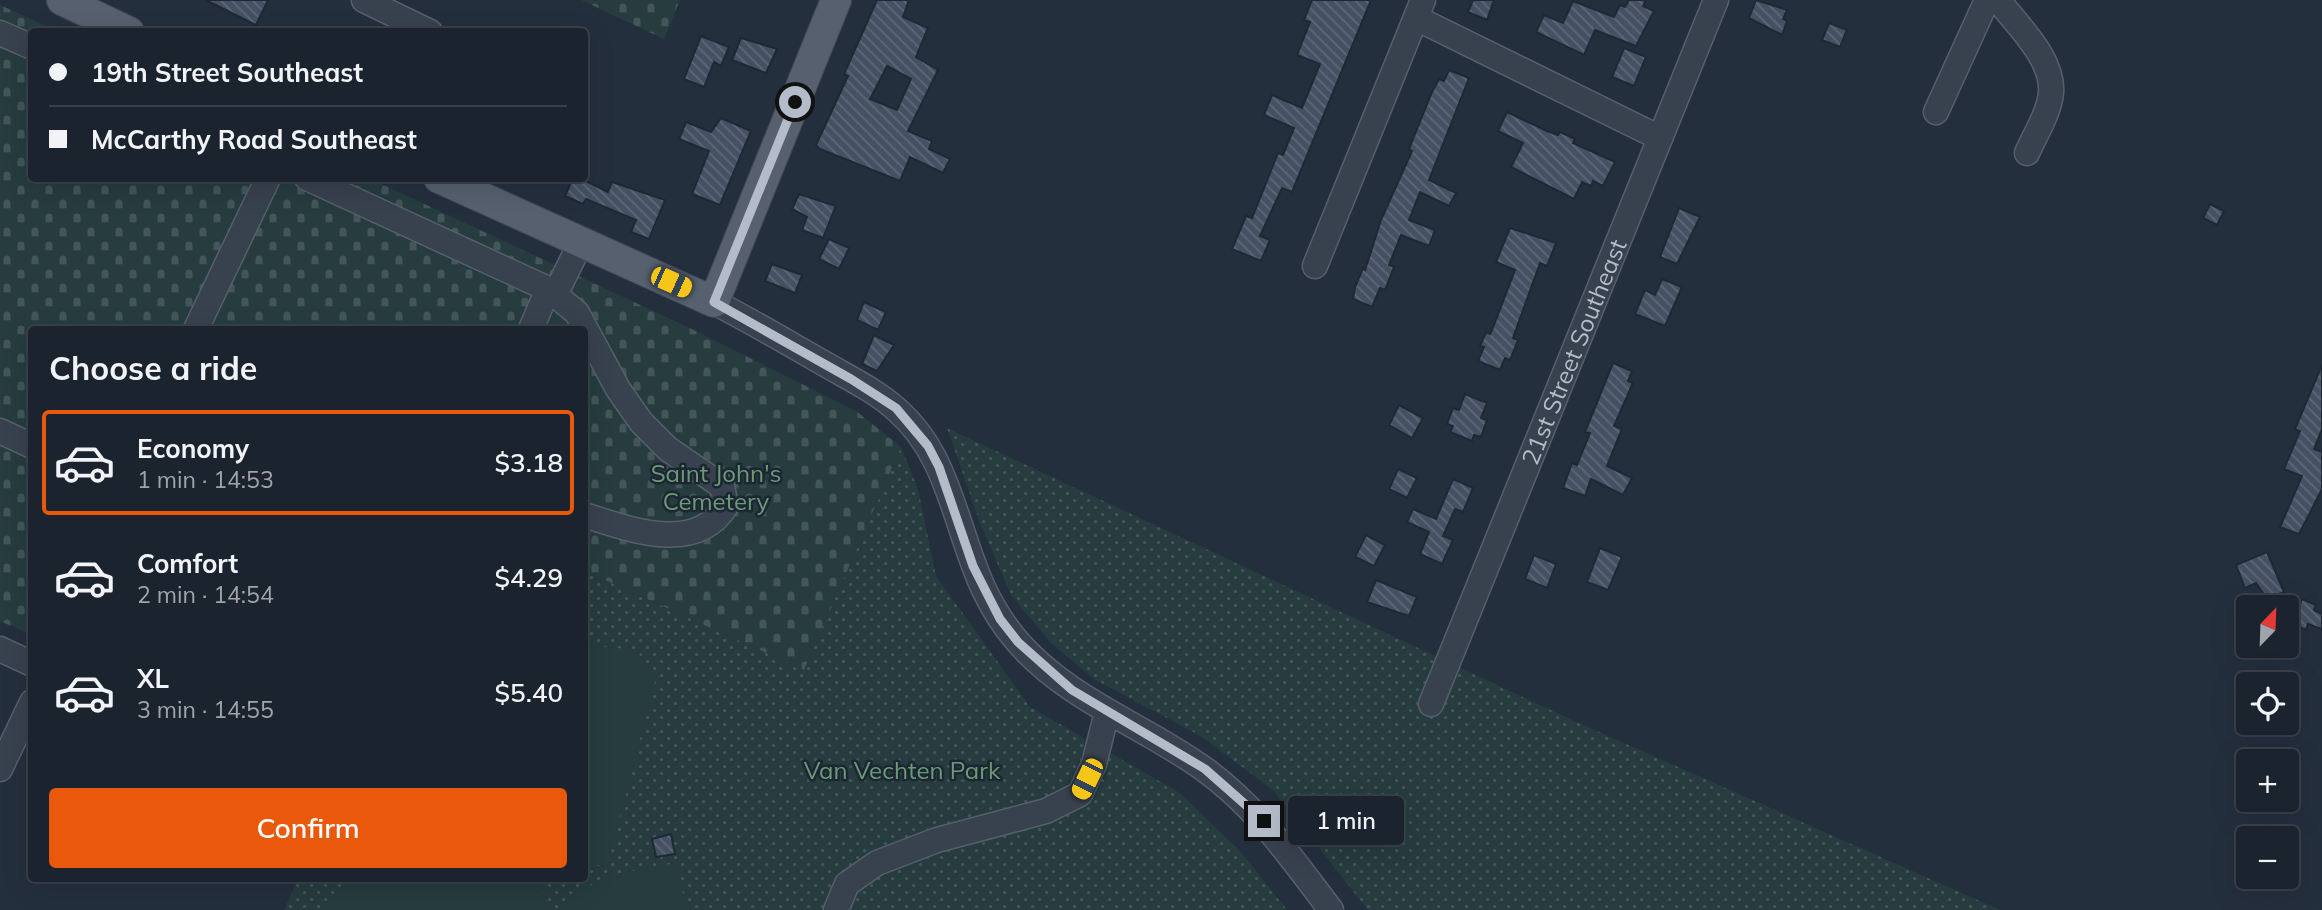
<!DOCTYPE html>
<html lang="en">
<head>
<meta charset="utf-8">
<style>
  body { margin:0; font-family:Mulish,sans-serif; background:#282f3a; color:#f1f3f6; height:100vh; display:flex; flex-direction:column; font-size:26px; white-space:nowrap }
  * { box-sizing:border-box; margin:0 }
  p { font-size:23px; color:#a0a4aa }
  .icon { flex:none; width:38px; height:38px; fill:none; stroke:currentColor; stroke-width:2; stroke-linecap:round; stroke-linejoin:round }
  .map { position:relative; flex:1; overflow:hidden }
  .details { position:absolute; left:28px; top:326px; width:560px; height:556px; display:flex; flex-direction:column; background:#1b232e; border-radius:7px; box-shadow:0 7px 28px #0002,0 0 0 2px #39404a }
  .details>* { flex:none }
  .banner { position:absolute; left:28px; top:28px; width:560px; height:154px; border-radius:7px; box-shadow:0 7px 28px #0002,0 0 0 2px #39404a; display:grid; align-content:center; height:154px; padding:0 21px; background:#1b232e }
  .needle { width:46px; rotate:23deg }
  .fabs { position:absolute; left:2236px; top:595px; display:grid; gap:14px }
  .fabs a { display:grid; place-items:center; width:63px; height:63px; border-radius:7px; background:#1b232e; box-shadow:0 7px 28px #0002,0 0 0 2px #39404a; font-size:35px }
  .end { position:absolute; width:32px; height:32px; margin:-16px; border:9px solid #b4bcc9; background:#111; box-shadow:0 0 0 4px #111 }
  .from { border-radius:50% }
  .bubble { position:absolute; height:49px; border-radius:7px; background:#1b232e; box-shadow:0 7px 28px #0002,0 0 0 2px #39404a; font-size:23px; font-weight:600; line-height:49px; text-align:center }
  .car { position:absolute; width:21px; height:42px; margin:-21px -10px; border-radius:9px; box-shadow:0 0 5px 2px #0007; background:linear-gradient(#f5c518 24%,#345 0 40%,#f5c518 0 76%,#345 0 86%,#f5c518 0) }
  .banner b { display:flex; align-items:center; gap:24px; height:66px; font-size:26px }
  .banner b+b { border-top:2px solid #39404a }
  .banner i { width:18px; height:18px; background:#f1f3f6 }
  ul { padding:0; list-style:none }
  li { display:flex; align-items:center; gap:21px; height:105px; margin:0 14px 10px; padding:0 7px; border:4px solid transparent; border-radius:7px }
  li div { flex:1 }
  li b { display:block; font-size:26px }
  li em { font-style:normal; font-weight:600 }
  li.active { border-color:#ea580c }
  li>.icon { width:63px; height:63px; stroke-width:1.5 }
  h2 { padding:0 21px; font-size:32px; line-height:84px }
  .action { display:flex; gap:14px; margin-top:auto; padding:14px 21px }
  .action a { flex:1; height:80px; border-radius:7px; background:#ea580c; color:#fff; font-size:28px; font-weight:600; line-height:80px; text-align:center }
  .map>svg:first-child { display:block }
  .grass { fill:url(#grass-dots) }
  .cemetery { fill:url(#cemetery-stones) }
  .garden { fill:#263c3f }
  .building { fill:url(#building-back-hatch); stroke:#1f2835; stroke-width:2; fill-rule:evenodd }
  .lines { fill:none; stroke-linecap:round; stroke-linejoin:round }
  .minor-casing { stroke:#565f6c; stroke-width:27 }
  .major-casing { stroke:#414a57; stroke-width:32 }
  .minor { stroke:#38414e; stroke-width:24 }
  .major { stroke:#56606e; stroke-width:30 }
  .route { stroke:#b4bcc9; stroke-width:9 }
  .labels { text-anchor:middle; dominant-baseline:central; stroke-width:5; stroke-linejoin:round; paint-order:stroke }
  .street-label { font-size:24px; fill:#b4bcc9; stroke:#1d2633 }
  .park-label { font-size:24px; fill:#6b9a76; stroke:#1d2633 }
</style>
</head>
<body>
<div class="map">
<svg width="2322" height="910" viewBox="0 0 2322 910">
  <defs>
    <pattern id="grass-dots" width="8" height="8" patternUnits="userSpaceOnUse" patternTransform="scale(1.75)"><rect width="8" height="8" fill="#263c3f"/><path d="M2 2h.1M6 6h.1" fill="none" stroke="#435659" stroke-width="1.8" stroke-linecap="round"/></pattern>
    <pattern id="cemetery-stones" width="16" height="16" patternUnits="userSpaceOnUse" patternTransform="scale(1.75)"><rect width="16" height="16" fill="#263c3f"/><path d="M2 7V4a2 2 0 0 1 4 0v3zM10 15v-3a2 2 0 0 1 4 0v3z" fill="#435659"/></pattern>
    <pattern id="building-back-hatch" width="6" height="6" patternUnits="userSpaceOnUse" patternTransform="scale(1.75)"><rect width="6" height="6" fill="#455162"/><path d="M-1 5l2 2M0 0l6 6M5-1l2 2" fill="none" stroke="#5d6877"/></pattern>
  </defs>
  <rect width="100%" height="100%" fill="#242f3e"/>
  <g class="grass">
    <path d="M947 428 1570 719 2000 910H1368L1273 790 1199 735 1094 679 1050 642 1011 595 980 523Z"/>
    <path d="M901 447 918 489 936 576 1030 707 1180 793 1241 852 1287 910H284L298 879 584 878 585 571 804 670Z"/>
  </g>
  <g class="cemetery">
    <path d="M581 0H680L664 39Z"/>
    <path d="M0 5 57 31 32 32V178L371 179 696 331 856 411 901 447 804 670 585 571 584 329H32L31 635 0 621Z"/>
  </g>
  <g class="garden">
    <path d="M585 645 636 650 656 677 607 867 585 862Z"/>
    <path d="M676 863 687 910H558C592 875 631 871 676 863Z"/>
    <path d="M356 879H542L546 910H326Z"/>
  </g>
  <g class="building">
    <path d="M206 0H268L256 25Z"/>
    <path d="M877 0H909L903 17 928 28 916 57 938 70 908 131 932 141 929 149 950 159 943 173 910 157 900 181 820 149 816 145 848 76 844 74ZM887 66 911 79 897 110 870 99Z"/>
    <path d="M1312 0H1371L1292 192 1282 188 1260 236 1270 240 1261 261 1232 249 1246 216 1252 218 1278 153 1283 155 1294 128 1264 115 1272 95 1302 108 1320 64 1297 55 1310 22 1304 20Z"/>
    <path d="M1473 0H1494L1487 20 1468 12Z"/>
    <path d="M1629 0H1646L1643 6 1654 11 1636 46 1595 30 1584 55 1536 32 1544 15 1563 23 1573 1 1614 17 1620 5 1625 7Z"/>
    <path d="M1756 0 1787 10 1783 19 1787 21 1782 35 1749 18Z"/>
    <path d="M1829 23 1847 30 1840 47 1822 40Z"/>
    <path d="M701 36 729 47 721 66 714 62 704 87 684 79Z"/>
    <path d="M741 38 777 49 766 73 732 60Z"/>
    <path d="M1624 48 1646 57 1634 86 1612 77Z"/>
    <path d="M1449 70 1469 78 1429 180 1456 193 1449 206 1420 192 1409 220 1435 230 1429 246 1401 235 1389 265 1394 267 1385 290 1380 288 1372 307 1353 299 1355 287 1363 268 1365 270 1381 220 1412 151 1409 149 1432 92 1439 79 1444 81Z"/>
    <path d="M1507 112 1547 131 1558 135 1560 132 1575 139 1573 143 1615 162 1603 186 1593 181 1591 186 1582 182 1574 199 1511 167 1523 143 1498 131Z"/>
    <path d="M721 118 751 131 720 205 692 194 709 151 679 139 686 122 711 132Z"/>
    <path d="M573 178H580L608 192 612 182 665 200 649 239 631 232 636 220 586 199 583 204 565 196Z"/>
    <path d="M799 194 836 206 823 238 802 230 807 217 792 209Z"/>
    <path d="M2210 204 2224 211 2217 225 2203 218Z"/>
    <path d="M1679 208 1700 217 1677 264 1660 257Z"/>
    <path d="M1510 228 1556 243 1547 266 1540 263 1513 338 1518 340 1510 360 1505 358 1500 370 1478 361 1484 347 1480 346 1486 332 1490 334 1492 330 1515 270 1496 262Z"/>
    <path d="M829 239 849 248 839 269 819 259Z"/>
    <path d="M772 264 802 275 795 293 765 281Z"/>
    <path d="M1662 279 1682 287 1665 326 1635 314 1645 290 1655 295Z"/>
    <path d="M864 302 886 312 878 330 857 320Z"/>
    <path d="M874 335 894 345 877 371 862 364Z"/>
    <path d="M1613 363 1632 371 1628 381 1633 383 1614 426 1622 429 1607 466 1632 478 1623 495 1591 479 1585 496 1563 488 1572 463 1577 465 1590 433 1585 432Z"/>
    <path d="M2322 365V429L2314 449 2322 452V489L2299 534 2280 527 2302 476 2284 469 2300 431 2295 429Z"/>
    <path d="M1465 394 1487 403 1481 418 1487 420 1481 437 1474 435 1472 441 1450 432 1453 426 1447 424 1453 408 1459 410Z"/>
    <path d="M1399 405 1423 418 1412 438 1389 425Z"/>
    <path d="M1398 469 1417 478 1407 498 1389 489Z"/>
    <path d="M1453 479 1473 488 1463 512 1455 509 1443 536 1453 540 1442 564 1420 554 1429 532 1407 522 1413 509 1436 519Z"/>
    <path d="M1366 535 1385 545 1374 566 1355 557Z"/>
    <path d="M1600 548 1622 557 1608 590 1587 582Z"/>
    <path d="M2267 552 2284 592 2267 599 2256 583 2245 588 2236 565Z"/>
    <path d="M1534 555 1556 564 1547 588 1525 579Z"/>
    <path d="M1376 580 1417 597 1409 616 1367 602Z"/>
    <path d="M2302 599 2316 605 2314 610 2322 614V629L2308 624 2306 630 2292 624Z"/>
    <path d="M671 834 675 854 656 857 652 839Z"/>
  </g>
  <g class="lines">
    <g class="minor-casing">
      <g id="minor">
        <path d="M364 0 430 32"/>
        <path d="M1998 0C2017 25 2054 59 2051 93 2049 113 2035 135 2027 153"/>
        <path d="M1416 18 1660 138"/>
        <path d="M0 33 32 47"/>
        <path d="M1936 112 1987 0"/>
        <path d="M307 178 548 289 577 313 618 389 641 422 668 449 722 486 726 506C695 555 629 529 584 515"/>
        <path d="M1315 266 1423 0"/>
        <path d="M555 295 581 242"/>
        <path d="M714 302C751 321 788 343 825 364 849 378 876 391 896 409 913 424 927 443 937 464 966 525 969 585 1017 641 1068 700 1143 725 1204 769 1257 807 1292 859 1331 910"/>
        <path d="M196 329 268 178"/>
        <path d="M531 329 548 289"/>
        <path d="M0 431 32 446"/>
        <path d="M0 649 32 664"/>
        <path id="s1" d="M1431 704 1716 0"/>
        <path d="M0 769 32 702"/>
        <path d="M836 910 847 884 877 863 937 840 1046 811 1080 794 1094 764 1107 712"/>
      </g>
    </g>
    <g class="major-casing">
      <g id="major">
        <path d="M62 0 129 32"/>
        <path d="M439 178 714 302 836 0"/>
      </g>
    </g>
    <use href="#minor" class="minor"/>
    <use href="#major" class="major"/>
  </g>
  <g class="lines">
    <path class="route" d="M795 102 714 302 851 379 896 408 928 446 939 467 973 566 1000 619 1018 642 1072 690 1205 769 1264 821"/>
  </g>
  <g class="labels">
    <g class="street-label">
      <text stroke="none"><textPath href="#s1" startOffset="380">21st Street Southeast</textPath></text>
    </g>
    <g class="park-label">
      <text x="716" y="473">Saint John's<tspan x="716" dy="28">Cemetery</tspan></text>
      <text x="902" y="770">Van Vechten Park</text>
    </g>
  </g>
</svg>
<div class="fabs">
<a><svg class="needle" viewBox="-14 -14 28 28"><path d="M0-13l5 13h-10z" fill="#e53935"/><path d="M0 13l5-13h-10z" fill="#a0a4aa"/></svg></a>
<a><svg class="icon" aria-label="locate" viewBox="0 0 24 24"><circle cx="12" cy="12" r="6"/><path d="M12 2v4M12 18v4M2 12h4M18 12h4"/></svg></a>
<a>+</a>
<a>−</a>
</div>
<i class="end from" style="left:795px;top:102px"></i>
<i class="end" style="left:1264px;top:821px"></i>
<div class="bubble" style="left:1288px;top:796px;width:116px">1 min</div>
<i class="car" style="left:671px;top:282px;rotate:114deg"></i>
<i class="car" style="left:1087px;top:779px;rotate:206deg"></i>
<div class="banner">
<b><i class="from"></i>19th Street Southeast</b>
<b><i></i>McCarthy Road Southeast</b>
</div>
<section class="details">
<h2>Choose a ride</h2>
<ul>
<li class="active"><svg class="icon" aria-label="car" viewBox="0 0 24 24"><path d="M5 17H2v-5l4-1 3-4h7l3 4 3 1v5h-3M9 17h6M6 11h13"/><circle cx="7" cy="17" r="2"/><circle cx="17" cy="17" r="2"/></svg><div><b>Economy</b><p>1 min · 14:53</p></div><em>$3.18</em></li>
<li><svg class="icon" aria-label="car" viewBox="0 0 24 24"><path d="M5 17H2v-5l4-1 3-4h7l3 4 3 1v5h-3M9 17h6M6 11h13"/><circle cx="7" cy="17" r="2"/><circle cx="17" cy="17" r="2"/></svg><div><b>Comfort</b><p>2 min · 14:54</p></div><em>$4.29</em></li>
<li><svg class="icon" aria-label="car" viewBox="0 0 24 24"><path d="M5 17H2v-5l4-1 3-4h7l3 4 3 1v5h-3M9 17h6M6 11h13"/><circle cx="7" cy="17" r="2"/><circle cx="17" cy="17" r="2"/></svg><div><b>XL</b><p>3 min · 14:55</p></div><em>$5.40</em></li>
</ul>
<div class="action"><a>Confirm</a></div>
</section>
</div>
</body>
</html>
